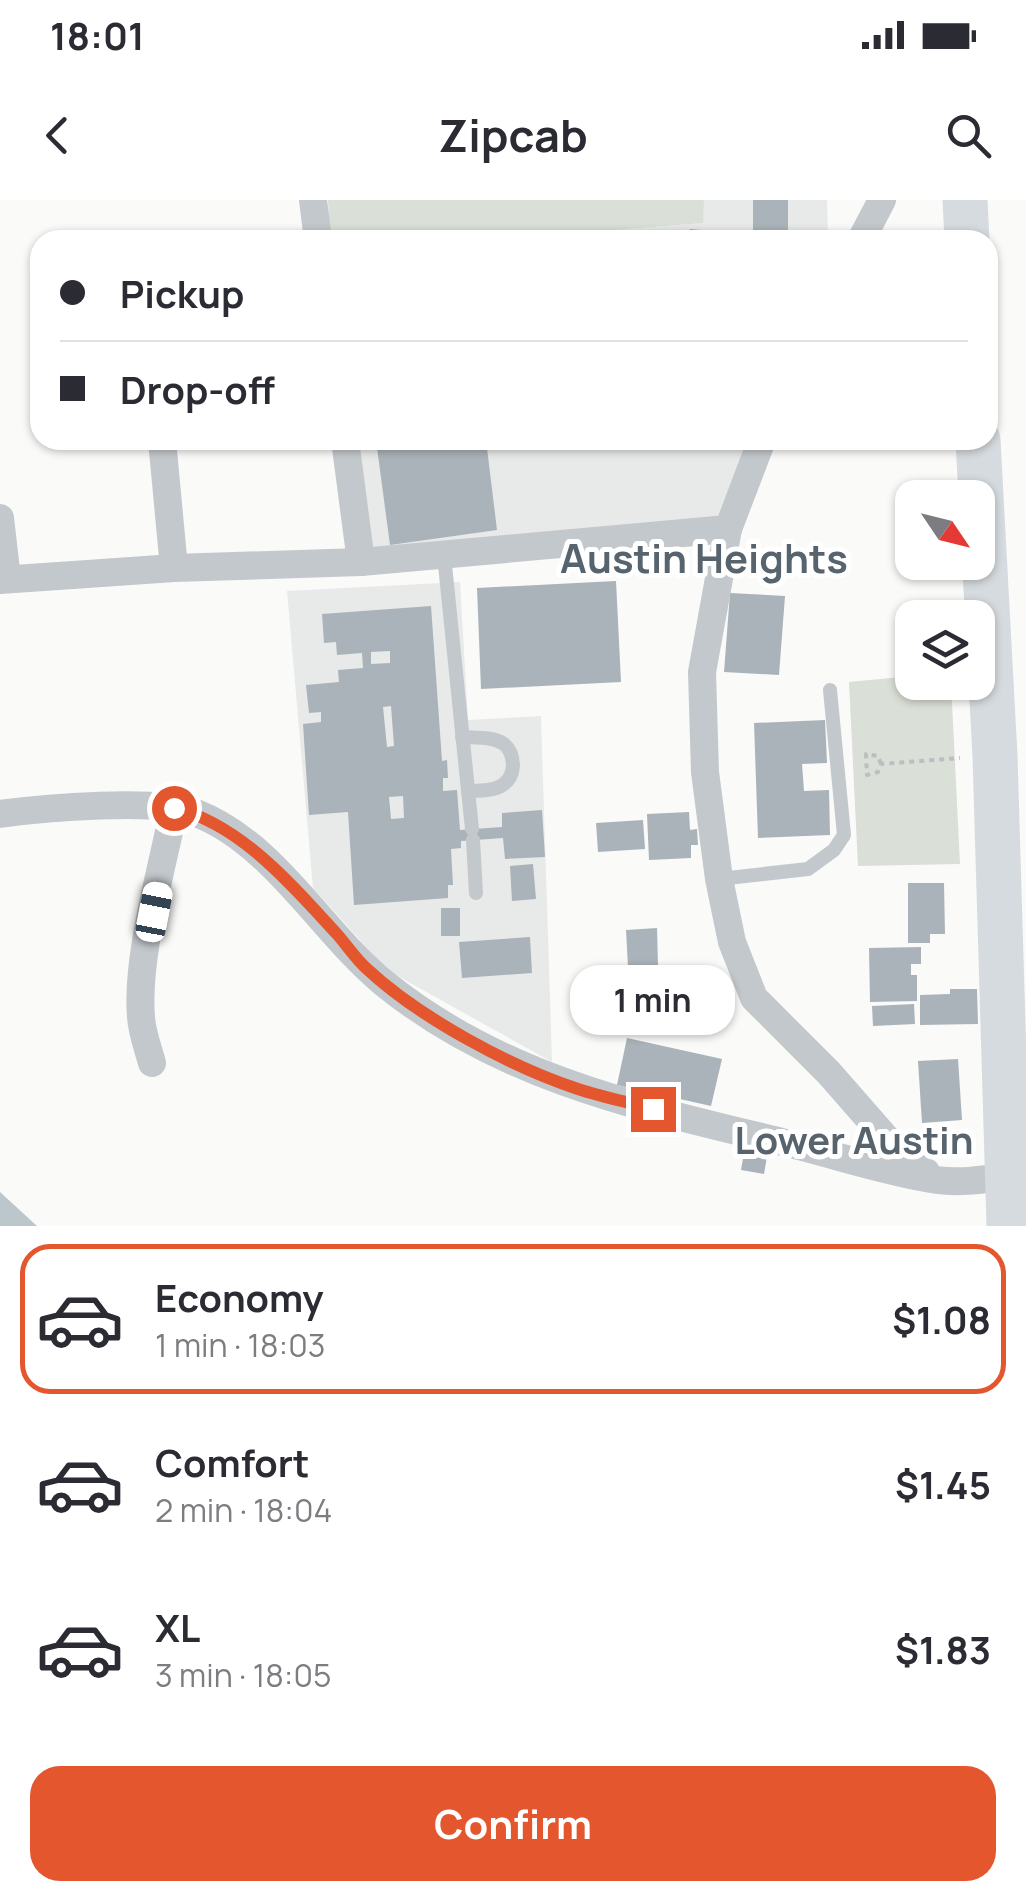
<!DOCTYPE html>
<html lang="en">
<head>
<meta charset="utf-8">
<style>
  body { margin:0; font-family:Manrope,sans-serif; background:#f2f2f3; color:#2b2b33; height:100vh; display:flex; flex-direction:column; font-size:38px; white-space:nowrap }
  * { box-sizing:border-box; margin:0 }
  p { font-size:32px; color:#7c7c81 }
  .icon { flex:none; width:55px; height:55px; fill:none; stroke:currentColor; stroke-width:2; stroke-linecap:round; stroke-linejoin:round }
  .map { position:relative; height:1026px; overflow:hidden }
  .panel { display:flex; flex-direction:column; background:#fff; flex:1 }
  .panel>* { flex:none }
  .hud { position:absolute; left:30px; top:30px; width:968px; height:220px; border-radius:30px; box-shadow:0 2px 8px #0004; display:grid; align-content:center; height:220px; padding:0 30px; background:#fff }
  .needle { width:65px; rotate:125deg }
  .fabs { position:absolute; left:895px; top:280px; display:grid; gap:20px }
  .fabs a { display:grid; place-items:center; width:100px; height:100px; border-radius:20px; background:#fff; box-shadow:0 2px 8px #0004; font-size:50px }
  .end { position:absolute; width:45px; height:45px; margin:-22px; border:12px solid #e4572e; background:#fff; box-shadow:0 0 0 5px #fff }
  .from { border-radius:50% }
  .bubble { position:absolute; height:70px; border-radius:30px; background:#fff; box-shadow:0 2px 8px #0004; font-size:32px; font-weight:700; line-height:70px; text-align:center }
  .car { position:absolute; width:30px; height:60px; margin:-30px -15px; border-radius:12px; box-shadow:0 0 8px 2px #0007; background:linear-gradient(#fff 24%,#345 0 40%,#fff 0 76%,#345 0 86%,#fff 0) }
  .hud b { display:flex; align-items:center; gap:35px; height:95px; font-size:38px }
  .hud b+b { border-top:2px solid #e1e1e2 }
  .hud i { width:25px; height:25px; background:#2b2b33 }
  ul { padding:18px 0 0; list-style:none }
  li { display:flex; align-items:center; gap:30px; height:150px; margin:0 20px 15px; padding:0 10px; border:5px solid transparent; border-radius:30px }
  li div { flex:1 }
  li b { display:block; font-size:38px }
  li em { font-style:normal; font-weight:700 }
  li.current { border-color:#e4572e }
  li>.icon { width:90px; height:90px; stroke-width:1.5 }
  .action { display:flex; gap:20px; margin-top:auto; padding:20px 30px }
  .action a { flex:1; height:115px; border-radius:30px; background:#e4572e; color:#fff; font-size:40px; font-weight:700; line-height:115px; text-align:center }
  .status { display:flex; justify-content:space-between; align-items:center; height:70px; padding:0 50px; background:#fff; direction:ltr }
  .status svg { height:28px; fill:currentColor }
  header { display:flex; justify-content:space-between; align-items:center; height:130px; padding:0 30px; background:#fff; font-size:45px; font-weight:700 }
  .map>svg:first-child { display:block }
  .built { fill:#e8e9e9 }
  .green { fill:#dadfd7 }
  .water { fill:#bbc7cb }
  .building { fill:#aab3b9; fill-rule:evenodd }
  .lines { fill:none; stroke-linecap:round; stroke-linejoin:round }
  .path { stroke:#bbbfc2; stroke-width:4; stroke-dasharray:5 5; stroke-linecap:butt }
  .service { stroke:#c3c8cc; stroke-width:14 }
  .minor { stroke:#c3c8cc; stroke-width:28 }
  .trunk { stroke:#d6dbdf; stroke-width:45 }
  .route { stroke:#e4572e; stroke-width:12 }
  .labels { text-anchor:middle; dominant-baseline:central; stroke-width:10; stroke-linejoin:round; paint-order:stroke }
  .neighbourhood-label { font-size:38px; font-weight:bold; fill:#57646e; stroke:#fff }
  .quarter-label { font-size:40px; font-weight:bold; fill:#57646e; stroke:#fff }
</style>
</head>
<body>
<div class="status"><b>18:01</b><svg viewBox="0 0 49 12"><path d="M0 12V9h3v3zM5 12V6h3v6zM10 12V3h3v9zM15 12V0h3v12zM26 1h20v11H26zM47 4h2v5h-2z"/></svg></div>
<header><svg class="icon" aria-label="back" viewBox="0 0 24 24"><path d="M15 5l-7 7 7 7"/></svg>Zipcab<svg class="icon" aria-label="search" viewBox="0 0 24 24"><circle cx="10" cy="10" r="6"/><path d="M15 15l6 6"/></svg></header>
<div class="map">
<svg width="1026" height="1026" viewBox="0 0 1026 1026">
  <rect width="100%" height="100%" fill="#fafaf8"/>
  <g class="built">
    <path d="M704 0H827L828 38 612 40 614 30 702 23Z"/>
    <path d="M353 240H748L717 317 368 355Z"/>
    <path d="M460 382 468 520 541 516 552 862 387 770 313 688 287 391Z"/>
  </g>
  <g class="green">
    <path d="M328 0H704L703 23 615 30 612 40H330Z"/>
    <path d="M912 476V482L951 483 960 664 858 666 849 482Z"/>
  </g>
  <path class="water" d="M0 992 37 1026H0Z"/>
  <g class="building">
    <rect x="753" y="0" width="35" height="40"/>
    <path d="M690 29 748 34V40H689Z"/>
    <path d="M376 240H486L497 330 390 345Z"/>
    <path d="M616 381 621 482 481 489 477 388Z"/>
    <path d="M730 393 785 396 779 475 724 472Z"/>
    <path d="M431 406 442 561 447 560 448 578H443V591L457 590 460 630 502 627V613L542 610 545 657 505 659 503 638 461 641V648L451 649 453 685H448V698L354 705 348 612 309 615 303 524 321 522V512L309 513 306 485 339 482 338 470 363 468 362 453 337 455 336 442 324 443 322 414ZM390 451V463L371 464V452ZM391 506 394 546 387 547 383 507ZM403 596 404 618 391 619 389 597Z"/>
    <path d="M825 520 827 563 802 564 804 591 829 590 830 635 758 638 754 523Z"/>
    <path d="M689 612 690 630 697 629 698 645H691V658L649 660 647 614Z"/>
    <path d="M643 620 645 649 598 652 596 623Z"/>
    <path d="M533 664 536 699 512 701 510 666Z"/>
    <path d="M908 683H944L945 734H930V743H908Z"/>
    <rect x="441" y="708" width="19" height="28"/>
    <path d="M657 728 658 766 628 767 626 730Z"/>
    <path d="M530 737 532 773 462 778 459 742Z"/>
    <path d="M921 747V764H911V775H917V801L870 802 869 748Z"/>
    <path d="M950 789H977L978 824 920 825V795L950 794Z"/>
    <path d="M914 804 915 824 873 826 872 806Z"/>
    <path d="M627 838 722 859 711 906 617 885Z"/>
    <path d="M958 859 962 920 922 923 918 861Z"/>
    <path d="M745 947 768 951 764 974 741 970Z"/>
  </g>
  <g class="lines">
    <path class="path" d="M881 564 878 556 866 554 867 575 878 572 881 564 960 558"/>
    <g class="service">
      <path d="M444 355 472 629"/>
      <path d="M462 537C476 538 492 536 504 544 511 550 513 557 513 566 511 591 487 591 468 591"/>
      <path d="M473 640 476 693"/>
      <path d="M719 679 808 669 834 650 844 635 830 490"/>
    </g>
    <g class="minor">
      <path d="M313 0 318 40"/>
      <path d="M861 40 882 0"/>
      <path d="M162 240 174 368"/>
      <path d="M345 240 361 362"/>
      <path d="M762 240 728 329 702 472 705 572 719 679 732 742 754 798 829 873 899 953 926 972"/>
      <path d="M0 318 7 379"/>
      <path d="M0 380 174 368 361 362 728 329"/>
      <path d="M0 614C43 608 157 598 196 613 274 643 323 734 385 784 501 878 642 908 782 942 833 954 885 972 937 980 963 984 993 978 1020 975"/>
      <path d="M152 863C148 848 142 833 141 817 136 756 162 670 174 608"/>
    </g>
    <g class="trunk">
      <path d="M965 0 967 40"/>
      <path d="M978 240 995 556 1009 1026"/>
    </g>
  </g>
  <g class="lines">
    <path class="route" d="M174 608C240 624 291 684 336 733 346 744 355 758 366 768 418 817 511 867 578 889 602 897 628 902 653 909"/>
  </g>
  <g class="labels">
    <g class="neighbourhood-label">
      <text x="854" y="939">Lower Austin</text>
    </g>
    <g class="quarter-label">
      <text x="704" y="357">Austin Heights</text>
    </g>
  </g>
</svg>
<div class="fabs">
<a><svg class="needle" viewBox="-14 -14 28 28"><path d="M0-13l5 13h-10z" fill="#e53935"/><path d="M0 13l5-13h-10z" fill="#7c7c81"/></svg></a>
<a><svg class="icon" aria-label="layers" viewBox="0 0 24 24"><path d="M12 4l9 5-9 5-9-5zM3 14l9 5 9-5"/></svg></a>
</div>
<i class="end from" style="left:174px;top:608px"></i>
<i class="end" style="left:653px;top:909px"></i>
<div class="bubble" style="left:570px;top:765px;width:165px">1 min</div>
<i class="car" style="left:154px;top:712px;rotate:11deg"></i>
<div class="hud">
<b><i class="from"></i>Pickup</b>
<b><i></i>Drop-off</b>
</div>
</div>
<section class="panel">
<ul>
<li class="current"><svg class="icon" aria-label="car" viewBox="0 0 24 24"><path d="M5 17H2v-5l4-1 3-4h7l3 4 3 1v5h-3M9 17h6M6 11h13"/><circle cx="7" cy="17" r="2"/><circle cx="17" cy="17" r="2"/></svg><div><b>Economy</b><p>1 min · 18:03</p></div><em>$1.08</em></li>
<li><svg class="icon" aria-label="car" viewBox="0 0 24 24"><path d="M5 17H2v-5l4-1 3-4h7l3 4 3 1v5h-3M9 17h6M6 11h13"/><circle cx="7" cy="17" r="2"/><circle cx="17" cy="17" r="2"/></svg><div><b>Comfort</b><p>2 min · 18:04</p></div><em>$1.45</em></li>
<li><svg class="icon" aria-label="car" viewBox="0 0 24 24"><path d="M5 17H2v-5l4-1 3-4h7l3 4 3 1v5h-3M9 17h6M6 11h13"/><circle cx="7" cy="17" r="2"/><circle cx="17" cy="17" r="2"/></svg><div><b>XL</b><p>3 min · 18:05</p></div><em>$1.83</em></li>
</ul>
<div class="action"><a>Confirm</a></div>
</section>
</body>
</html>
